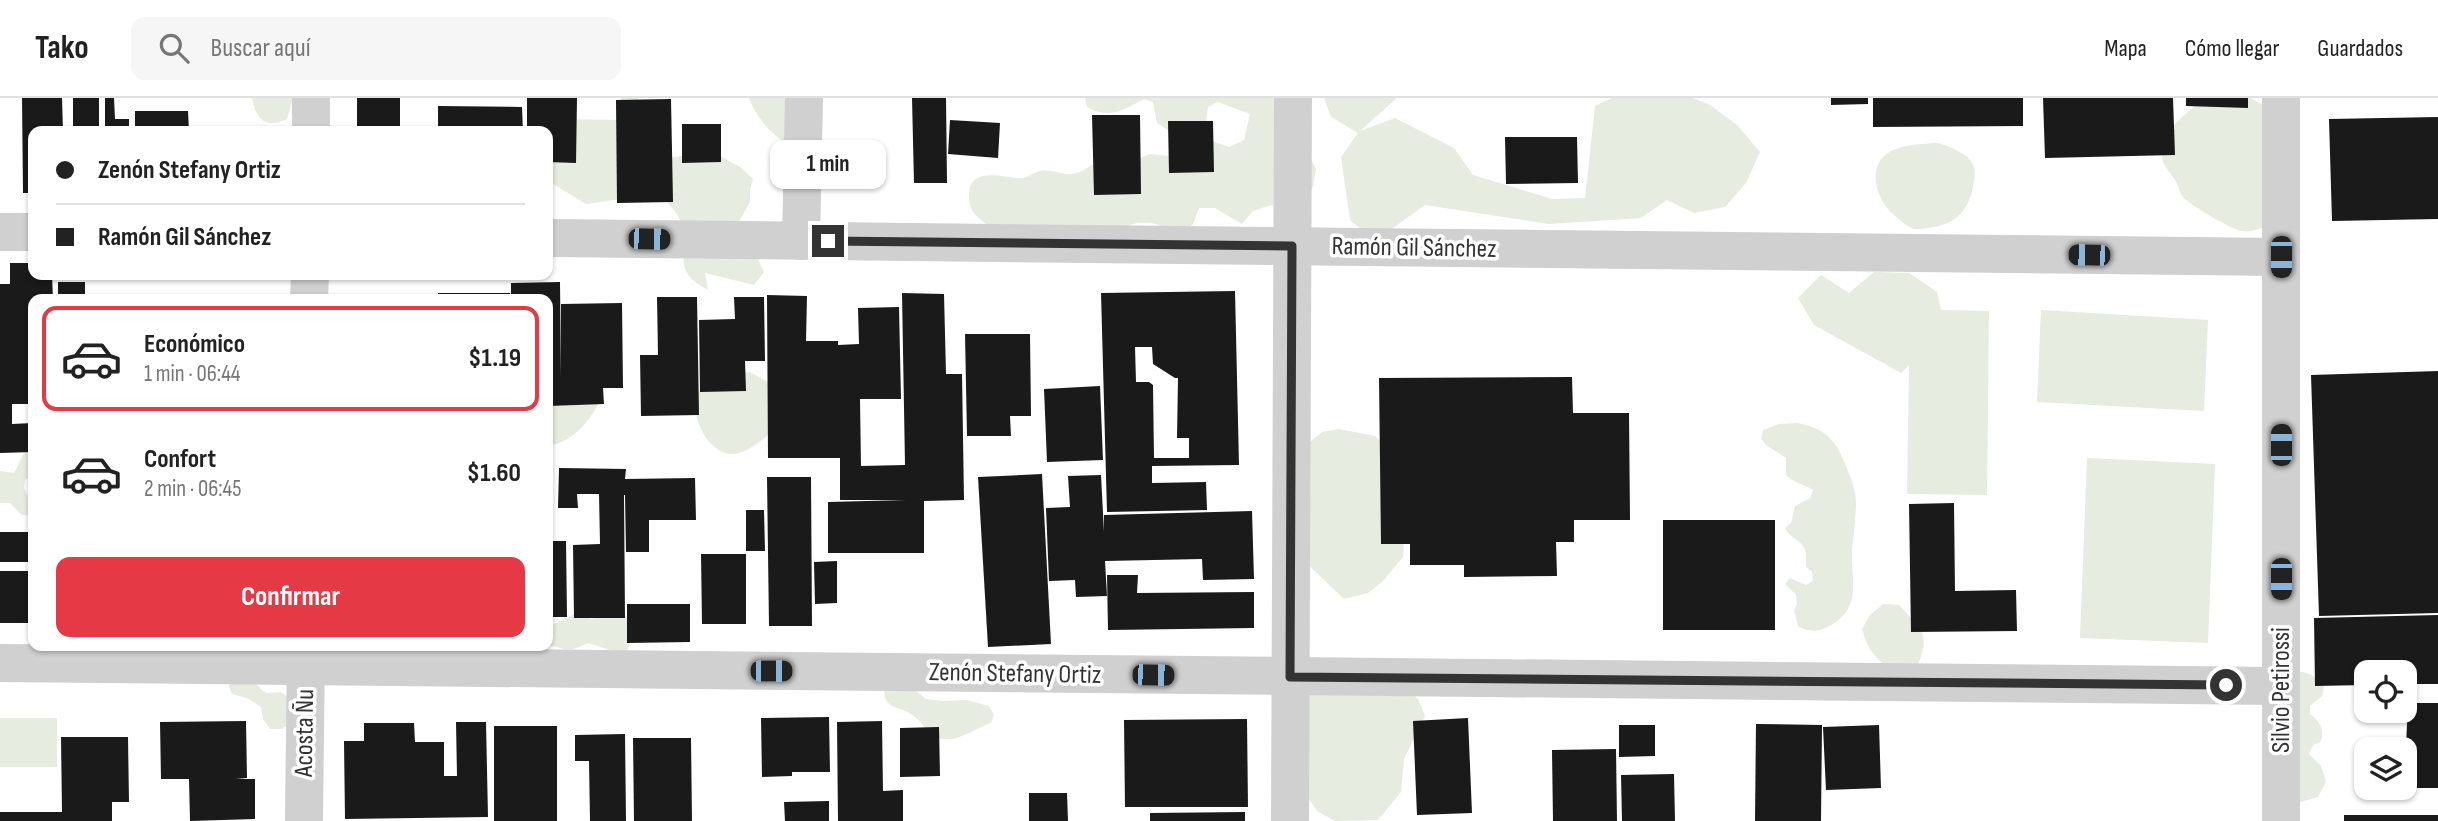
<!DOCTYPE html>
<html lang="es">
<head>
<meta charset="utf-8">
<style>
  body { margin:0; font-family:"Sofia Sans Condensed",sans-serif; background:#f6f6f6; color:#222; height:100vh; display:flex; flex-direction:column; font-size:26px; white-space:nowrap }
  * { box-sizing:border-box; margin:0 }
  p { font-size:23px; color:#767676 }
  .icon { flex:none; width:38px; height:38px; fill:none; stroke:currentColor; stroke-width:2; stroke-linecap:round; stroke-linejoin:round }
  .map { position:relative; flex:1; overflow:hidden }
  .sheet { position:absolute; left:28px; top:196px; width:525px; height:357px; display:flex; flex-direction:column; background:#fff; border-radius:14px; box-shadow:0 2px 5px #0004 }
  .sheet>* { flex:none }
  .banner { position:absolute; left:28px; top:28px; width:525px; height:154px; border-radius:14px; box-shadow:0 2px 5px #0004; display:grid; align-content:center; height:154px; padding:0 28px; background:#fff }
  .tools { position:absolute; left:2354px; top:562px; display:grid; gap:14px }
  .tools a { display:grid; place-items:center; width:63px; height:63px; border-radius:14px; background:#fff; box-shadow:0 2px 5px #0004; font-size:35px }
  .end { position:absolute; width:32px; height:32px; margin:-16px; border:9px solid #333; background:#fff; box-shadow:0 0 0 4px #fff }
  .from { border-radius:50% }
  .bubble { position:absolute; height:49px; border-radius:14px; background:#fff; box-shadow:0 2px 5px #0004; font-size:23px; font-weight:700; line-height:49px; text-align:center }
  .car { position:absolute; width:21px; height:42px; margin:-21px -10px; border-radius:9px; box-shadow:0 0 5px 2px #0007; background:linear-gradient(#222 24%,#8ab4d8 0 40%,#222 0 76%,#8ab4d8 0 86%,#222 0) }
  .banner b { display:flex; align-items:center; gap:24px; height:66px; font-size:26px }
  .banner b+b { border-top:2px solid #e0e0e0 }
  .banner i { width:18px; height:18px; background:#222 }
  ul { padding:12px 0 0; list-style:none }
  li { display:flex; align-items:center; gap:21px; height:105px; margin:0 14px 10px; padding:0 14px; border:4px solid transparent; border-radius:14px }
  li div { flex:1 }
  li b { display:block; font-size:26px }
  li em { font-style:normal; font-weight:700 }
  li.active { border-color:#e63946 }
  li>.icon { width:63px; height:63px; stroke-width:1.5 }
  .cta { display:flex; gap:14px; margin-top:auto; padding:14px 28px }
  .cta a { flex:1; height:80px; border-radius:14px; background:#e63946; color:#fff; font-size:28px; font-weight:700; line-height:80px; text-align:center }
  header { display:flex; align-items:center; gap:42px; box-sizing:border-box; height:98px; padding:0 35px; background:#fff; border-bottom:2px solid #e0e0e0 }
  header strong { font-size:33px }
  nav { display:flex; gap:38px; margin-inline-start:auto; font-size:24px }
  .search { width:490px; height:63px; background:#f6f6f6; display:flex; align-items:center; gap:18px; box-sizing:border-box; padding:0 24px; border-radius:14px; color:#767676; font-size:26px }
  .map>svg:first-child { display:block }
  .green { fill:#e6ecdf }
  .building { fill:#1a1a1a; fill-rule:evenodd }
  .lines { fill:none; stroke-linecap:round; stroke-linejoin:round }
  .minor { stroke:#d0d0d0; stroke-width:38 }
  .route { stroke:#333; stroke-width:9 }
  .labels { text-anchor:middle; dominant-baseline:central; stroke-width:7; stroke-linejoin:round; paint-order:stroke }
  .street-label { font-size:26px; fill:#333; stroke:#fff }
</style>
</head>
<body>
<header>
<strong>Tako</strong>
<div class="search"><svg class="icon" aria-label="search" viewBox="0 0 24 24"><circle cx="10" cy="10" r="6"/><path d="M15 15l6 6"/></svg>Buscar aquí</div>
<nav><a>Mapa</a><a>Cómo llegar</a><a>Guardados</a></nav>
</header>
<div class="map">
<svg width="2438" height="723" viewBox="0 0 2438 723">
  <rect width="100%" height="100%" fill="#fff"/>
  <g class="green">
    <path d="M252 0H293L287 21C265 31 256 21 252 0Z"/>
    <path d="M621 0H638L650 63 621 101 586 106 548 83 549 34 560 21 622 22Z"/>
    <path d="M749 0H816L801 56C777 41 759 26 749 0Z"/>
    <path d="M1085 0H1294L1299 38 1316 71 1313 89 1303 106 1287 112 1271 107 1253 113 1242 126 1215 110H1199L1193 126 1179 137C1153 122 1141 120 1114 134L996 132C983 124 970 117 969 101 967 67 1001 79 1019 80 1027 81 1032 75 1040 73 1051 71 1062 77 1072 76 1083 75 1092 66 1101 60L1134 64 1149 56 1181 59 1212 43 1229 49 1244 42 1250 16 1218 4 1208 9 1205 30 1177 38 1157 25 1153 4 1144 1C1123 12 1110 22 1087 9Z"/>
    <path d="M1324 0H1397L1360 33 1395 20 1454 50 1473 77 1552 101 1585 100 1595 8 1612 0H1693L1710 7 1737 27 1760 54 1746 85 1725 109 1694 115 1667 102 1641 120 1549 126 1425 107 1375 143 1350 122 1341 59 1358 35 1331 19Z"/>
    <path d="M2204 0H2251L2263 7 2272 125C2262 130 2252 135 2241 133 2231 131 2192 108 2185 101 2179 96 2179 88 2175 82 2169 72 2161 67 2162 54 2165 28 2187 16 2204 0Z"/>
    <path d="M1938 45C1948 48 1964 54 1970 62 1977 71 1975 79 1973 88 1969 114 1953 128 1927 130 1921 131 1916 132 1911 130 1905 127 1899 121 1894 117 1876 102 1865 67 1891 53 1905 46 1923 46 1938 45Z"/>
    <path d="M711 53 740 69 753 81 750 91V104L733 134 757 159 764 174 754 187 705 175 708 192C668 171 692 156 681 124 676 110 658 96 648 85L669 60Z"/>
    <path d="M1874 174 1909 175 1937 194 1941 212 1989 213 1987 397 1907 396 1909 267 1901 275 1814 227 1798 200 1821 177 1849 195Z"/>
    <path d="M2041 212 2208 222 2204 313 2037 304Z"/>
    <path d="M563 271 600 303C588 325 574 343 548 348V289Z"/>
    <path d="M750 274 771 286 776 331C764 340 749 355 733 356 706 357 683 308 703 288 715 276 736 275 750 274Z"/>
    <path d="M1797 325C1829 331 1837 344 1848 373 1852 383 1856 394 1856 405 1856 421 1853 437 1852 453 1851 485 1863 510 1828 529 1818 534 1807 534 1798 528L1794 513 1797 506 1796 497 1785 486 1790 480 1806 487 1813 483 1812 474 1806 469C1805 464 1807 457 1805 452 1802 442 1789 440 1785 430L1791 425 1795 408 1810 400 1813 392C1804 386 1794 385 1786 377V360L1766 347 1761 340 1763 332 1779 326Z"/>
    <path d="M1339 331 1375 338 1400 362 1404 442 1403 459 1382 484 1368 495 1344 501 1296 455 1310 344 1322 334Z"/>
    <path d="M29 349 33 350V376L25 382 24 390 27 397 33 398V417H22L10 405H0V373L14 375C21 364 19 360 29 349Z"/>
    <path d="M2087 360 2215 366 2208 545 2080 540Z"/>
    <path d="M1883 506 1899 507C1919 530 1932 534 1918 566L1889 570C1873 559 1867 549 1862 531L1870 517Z"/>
    <path d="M577 515 584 516 591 521C614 513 624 512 637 533L627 552 619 555 588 545C566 555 570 552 548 547V529Z"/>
    <path d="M2288 573C2303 573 2315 575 2324 589L2322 598 2310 608V616C2320 624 2326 632 2320 644L2313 647 2309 656 2321 668 2326 684 2318 699 2290 707Z"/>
    <path d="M244 574 263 593 267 595 281 594 291 602 288 626 282 631H270L263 621 261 609 247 600 232 596 229 589 231 581Z"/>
    <path d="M885 588 914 591 926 601 942 603 967 602 989 608 994 617 991 625C979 629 962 640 951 641 927 643 926 625 911 616 904 611 893 611 887 604 884 599 884 594 885 588Z"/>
    <path d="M1309 589 1406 590 1418 601 1425 618 1404 661 1401 694 1378 722 1335 723 1317 713 1298 685Z"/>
    <rect x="0" y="620" width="57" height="49"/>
  </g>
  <g class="building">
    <path d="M22 0H62L63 33H33V95H23Z"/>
    <rect x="73" y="0" width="26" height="33"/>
    <path d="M105 0H114L115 21H129V33H105Z"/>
    <rect x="357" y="0" width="43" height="33"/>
    <path d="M527 0H577L576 65 548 64V33H527Z"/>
    <path d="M912 0H946L947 85H914Z"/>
    <path d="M1831 0H1868V6L1831 7Z"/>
    <path d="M1873 0H2023V28L1873 29Z"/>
    <path d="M2043 0H2173L2175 57 2045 60Z"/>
    <path d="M2186 0H2248V10L2186 8Z"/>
    <path d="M671 1 673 104 617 105 616 2Z"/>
    <path d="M438 8 522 9 523 33H438Z"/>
    <path d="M135 13H188L189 33H135Z"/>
    <path d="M1092 17H1140L1141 96 1094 97Z"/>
    <path d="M2438 19V121L2332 123 2329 21Z"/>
    <path d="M950 22 1000 25 998 60 948 56Z"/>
    <path d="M1168 23H1213L1214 74 1169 75Z"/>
    <path d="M682 26H721V64L682 65Z"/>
    <path d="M1505 39H1577L1578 85 1506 86Z"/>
    <path d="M10 165H33V177H52L53 201H33V306H12V326L33 325V354L0 355V186H10Z"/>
    <rect x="58" y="184" width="27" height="17"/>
    <path d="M560 184 561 280V206L622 205 623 290H603L604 306 548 308V201H511V185Z"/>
    <path d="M1235 193 1239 367 1152 368V385L1206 384 1207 412 1107 414 1101 195ZM1135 249H1152L1153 266 1175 280H1178L1177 340H1189V360H1154L1153 287 1149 284H1136Z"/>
    <rect x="438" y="195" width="72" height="6"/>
    <path d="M902 195 944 196 946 276H962L964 402 924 403V455H828V404L906 402H840V360H768L767 197 807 198 806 243H838V247L859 246 858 210 899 209 901 301H860L861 368 905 367Z"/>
    <path d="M433 197V201H349V198Z"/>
    <path d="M657 199H697L699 317 641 318 640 257H658Z"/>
    <path d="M734 199H764L765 263H745L746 293 700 294 699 222 735 221Z"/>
    <path d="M965 236H1030L1031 318H1010L1011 338H967Z"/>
    <path d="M2438 273V515L2319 518 2311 277Z"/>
    <path d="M1572 279 1573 315H1629L1630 422H1574V444H1556L1557 478 1464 479V467H1410V446H1381L1379 280Z"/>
    <path d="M1100 288 1103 362 1047 364 1044 291Z"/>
    <path d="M559 370 626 371 625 381 695 380 696 422H649V454H626L625 397H624L625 520H574L573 447 600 446 599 396H577L578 410H558Z"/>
    <path d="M1042 376 1051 546 988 549 978 379Z"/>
    <path d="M1101 377 1104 434V417L1252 413 1254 481 1203 482 1202 461 1105 463 1107 498 1076 499 1075 482 1049 483 1046 410 1070 409 1068 378Z"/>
    <path d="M767 379H811L812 528H769Z"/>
    <path d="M1954 405 1955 493 2016 492 2017 533 1911 534 1909 406Z"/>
    <path d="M746 412H764L765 453H746Z"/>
    <rect x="1663" y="422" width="112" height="110"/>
    <path d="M0 434H28L29 464H0Z"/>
    <path d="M548 443H566L567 519H548Z"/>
    <path d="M701 456H746V526H702Z"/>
    <path d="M837 463V505L815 506 814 464Z"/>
    <rect x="0" y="473" width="33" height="52"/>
    <path d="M1107 477H1138L1137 495 1254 494V530L1108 532Z"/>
    <path d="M627 506H690V544L627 545Z"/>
    <path d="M2438 517V586H2404V574H2366V587L2315 588 2314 520Z"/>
    <path d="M2408 605H2438V690H2404Z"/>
    <path d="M829 619 830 674H792V678L762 679 761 620Z"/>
    <path d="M1468 620 1472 715 1417 717 1413 623Z"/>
    <path d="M1247 621 1248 709H1125L1124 622Z"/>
    <path d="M246 623 247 680 236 681H255V721L190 723 189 681H161L160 624Z"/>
    <path d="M882 623 883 693 903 692V723H838L837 624Z"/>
    <path d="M456 624H486L488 719 345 721 344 643H364V625H414L415 644H444V678H457Z"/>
    <path d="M1756 626 1822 627 1821 723H1755Z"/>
    <path d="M1619 627H1655V658L1619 659Z"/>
    <path d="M1879 627 1881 690 1826 692 1823 629Z"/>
    <rect x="494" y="628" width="63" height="95"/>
    <path d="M939 629 940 678 900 679V630Z"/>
    <path d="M625 636 626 723H590L589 663H575V637Z"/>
    <path d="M61 639H128L129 704H112V723H0V714H62Z"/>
    <path d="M633 640H691L692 723H634Z"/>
    <path d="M1616 651 1617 723H1553L1552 652Z"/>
    <path d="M2356 652H2366V689H2355Z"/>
    <path d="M1674 676 1675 723H1622L1621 677Z"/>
    <path d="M1029 695H1067L1068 723H1029Z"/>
    <path d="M829 703V723H785L784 704Z"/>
    <path d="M1245 714V723H1150V715Z"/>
    <rect x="2344" y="717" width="94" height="6"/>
  </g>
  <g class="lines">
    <g class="minor">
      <path d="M311 33V0"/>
      <path d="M0 134H33"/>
      <path d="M548 140 2281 159"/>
      <path d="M801 143 804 0"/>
      <path d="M309 201 310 177"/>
      <path d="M0 565 2281 588"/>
      <path d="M304 723 306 548"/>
      <path d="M1290 723 1293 0"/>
      <path d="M2281 723V0"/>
    </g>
  </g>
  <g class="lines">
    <path class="route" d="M828 143 1292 148 1290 579 2226 587"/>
  </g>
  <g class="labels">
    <g class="street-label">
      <text transform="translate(1414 150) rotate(1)">Ramón Gil Sánchez</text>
      <text transform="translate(1015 576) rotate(1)">Zenón Stefany Ortiz</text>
      <text transform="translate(2281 592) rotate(-90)">Silvio Petirossi</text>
      <text transform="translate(305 635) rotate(-89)">Acosta Ñu</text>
    </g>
  </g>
</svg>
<div class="tools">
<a><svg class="icon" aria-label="locate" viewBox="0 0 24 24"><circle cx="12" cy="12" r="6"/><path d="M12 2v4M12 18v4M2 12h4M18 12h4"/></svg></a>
<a><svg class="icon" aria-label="layers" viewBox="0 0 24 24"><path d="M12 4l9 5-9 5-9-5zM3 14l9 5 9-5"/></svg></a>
</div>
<i class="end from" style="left:2226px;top:587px"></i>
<i class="end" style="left:828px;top:143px"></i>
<div class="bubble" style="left:770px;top:42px;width:116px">1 min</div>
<i class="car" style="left:649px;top:141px;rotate:91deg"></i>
<i class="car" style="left:2089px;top:157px;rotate:271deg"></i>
<i class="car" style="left:2281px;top:159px;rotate:180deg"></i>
<i class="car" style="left:2281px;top:347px;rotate:0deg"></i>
<i class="car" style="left:2281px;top:481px;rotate:180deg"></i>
<i class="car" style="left:771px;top:573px;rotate:90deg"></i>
<i class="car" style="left:1153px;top:577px;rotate:91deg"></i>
<div class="banner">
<b><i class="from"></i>Zenón Stefany Ortiz</b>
<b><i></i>Ramón Gil Sánchez</b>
</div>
<section class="sheet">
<ul>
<li class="active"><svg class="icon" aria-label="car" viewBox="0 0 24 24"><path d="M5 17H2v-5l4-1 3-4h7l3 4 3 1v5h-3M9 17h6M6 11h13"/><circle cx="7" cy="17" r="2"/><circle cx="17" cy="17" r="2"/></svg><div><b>Económico</b><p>1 min · 06:44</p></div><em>$1.19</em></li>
<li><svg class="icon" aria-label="car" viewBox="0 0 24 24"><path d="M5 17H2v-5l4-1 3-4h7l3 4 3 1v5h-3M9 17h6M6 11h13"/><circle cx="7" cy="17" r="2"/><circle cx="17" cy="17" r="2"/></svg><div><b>Confort</b><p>2 min · 06:45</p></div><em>$1.60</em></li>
</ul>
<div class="cta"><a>Confirmar</a></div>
</section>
</div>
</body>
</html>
